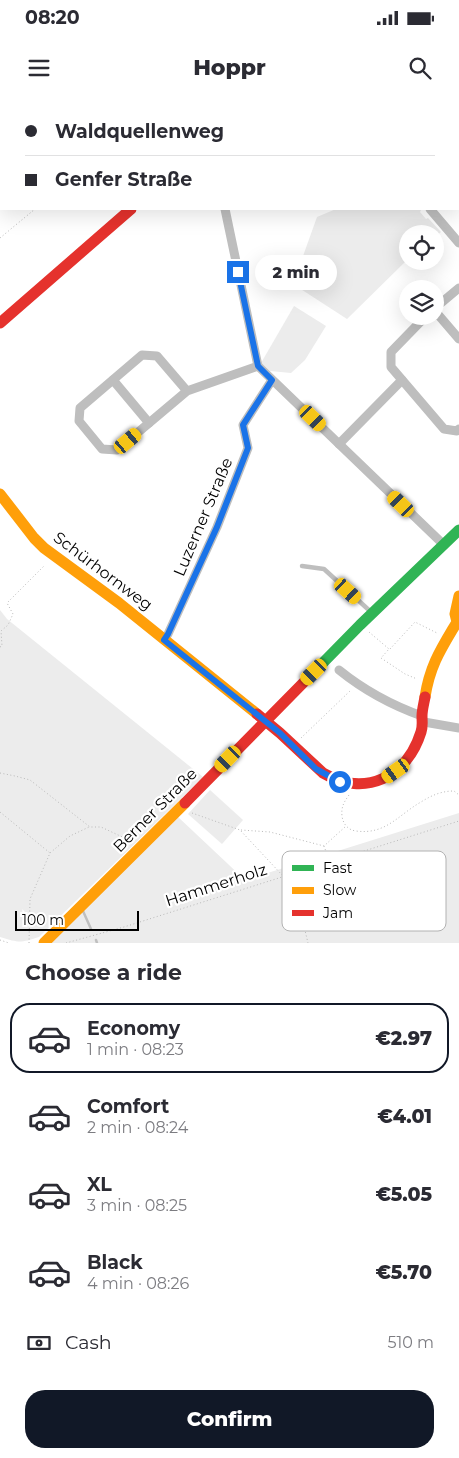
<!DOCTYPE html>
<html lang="en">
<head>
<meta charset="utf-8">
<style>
  body { margin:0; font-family:Montserrat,sans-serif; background:#f2f2f3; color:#2b2b33; height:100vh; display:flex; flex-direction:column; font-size:19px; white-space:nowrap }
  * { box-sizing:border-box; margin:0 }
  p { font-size:16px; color:#7c7c81 }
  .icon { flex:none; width:28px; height:28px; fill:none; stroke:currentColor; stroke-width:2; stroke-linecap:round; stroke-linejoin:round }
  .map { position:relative; height:843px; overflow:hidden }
  .details { display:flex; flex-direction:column; background:#fff; flex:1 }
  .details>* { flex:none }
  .top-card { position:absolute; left:0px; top:0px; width:460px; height:110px; box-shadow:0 5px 20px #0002; display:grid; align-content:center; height:110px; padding:0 25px; background:#fff }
  .controls { position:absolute; left:399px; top:125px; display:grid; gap:10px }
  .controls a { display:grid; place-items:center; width:45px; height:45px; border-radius:50%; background:#fff; box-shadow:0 5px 20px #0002; font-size:25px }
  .scale { position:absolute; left:15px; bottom:12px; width:124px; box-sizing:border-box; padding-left:5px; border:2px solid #000; border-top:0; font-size:14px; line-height:18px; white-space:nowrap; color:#000; -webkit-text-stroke:4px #fff; paint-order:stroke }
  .end { position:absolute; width:22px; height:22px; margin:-11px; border:6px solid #1a73e8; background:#fff; box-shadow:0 0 0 2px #fff }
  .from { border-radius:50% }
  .bubble { position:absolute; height:35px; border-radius:18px; background:#fff; box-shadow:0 5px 20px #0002; font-size:16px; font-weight:800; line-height:35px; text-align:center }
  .car { position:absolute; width:15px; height:30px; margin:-15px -8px; border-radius:6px; box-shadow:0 0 4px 1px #0007; background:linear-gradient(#f5c518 24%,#345 0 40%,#f5c518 0 76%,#345 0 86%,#f5c518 0) }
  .top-card b { display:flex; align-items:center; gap:18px; height:48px; font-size:19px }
  .top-card b+b { border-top:1px solid #e1e1e2 }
  .top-card i { width:12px; height:12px; background:#2b2b33 }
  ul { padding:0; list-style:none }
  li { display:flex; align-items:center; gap:15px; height:70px; margin:0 10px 8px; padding:0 15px; border:2px solid transparent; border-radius:20px }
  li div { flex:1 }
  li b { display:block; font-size:19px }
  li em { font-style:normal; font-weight:800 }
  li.active { border-color:#111827 }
  li>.icon { width:45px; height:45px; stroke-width:1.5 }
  h2 { padding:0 25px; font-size:22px; line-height:60px }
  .pay { display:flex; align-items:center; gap:12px; height:55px; padding:0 25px; font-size:19px }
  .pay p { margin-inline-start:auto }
  .button { display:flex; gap:10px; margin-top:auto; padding:10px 25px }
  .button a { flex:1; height:58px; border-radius:20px; background:#111827; color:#fff; font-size:20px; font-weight:800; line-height:58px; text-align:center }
  .status { display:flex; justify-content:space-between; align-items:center; height:35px; padding:0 25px; background:#fff; direction:ltr }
  .status svg { height:14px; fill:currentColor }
  header { display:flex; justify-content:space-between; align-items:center; height:65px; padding:0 25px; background:#fff; font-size:22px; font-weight:800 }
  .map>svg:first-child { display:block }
  .green { fill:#ececec }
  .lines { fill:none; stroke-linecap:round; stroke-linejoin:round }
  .stream { stroke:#bfbfbf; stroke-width:2.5 }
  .path { stroke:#b9b9b9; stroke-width:1; stroke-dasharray:1 2.5; stroke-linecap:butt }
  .lane { stroke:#bebebe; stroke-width:4.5 }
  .street { stroke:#bebebe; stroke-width:9 }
  .fast { stroke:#30b455; stroke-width:11 }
  .slow { stroke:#ff9f0a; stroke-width:11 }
  .jam { stroke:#e5322d; stroke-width:11 }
  .route { stroke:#1a73e8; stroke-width:6 }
  .labels { text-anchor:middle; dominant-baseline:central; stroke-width:4.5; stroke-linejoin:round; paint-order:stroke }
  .street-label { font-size:16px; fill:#000; stroke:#fff }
  .key { fill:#fff; stroke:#b2b2b2; stroke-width:1 }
  .key-label { font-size:14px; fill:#000 }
</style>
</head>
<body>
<div class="status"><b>08:20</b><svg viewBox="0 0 49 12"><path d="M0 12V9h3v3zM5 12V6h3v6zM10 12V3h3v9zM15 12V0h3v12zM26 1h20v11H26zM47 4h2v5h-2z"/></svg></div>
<header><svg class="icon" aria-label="menu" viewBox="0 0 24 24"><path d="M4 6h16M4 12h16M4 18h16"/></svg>Hoppr<svg class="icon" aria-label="search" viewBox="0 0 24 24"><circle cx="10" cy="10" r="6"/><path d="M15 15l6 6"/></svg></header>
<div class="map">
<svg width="459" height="843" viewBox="0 0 459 843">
  <rect width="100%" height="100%" fill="#fff"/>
  <g class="green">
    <path d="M336 109H420L421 110 420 112 426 119 428 118 441 132 435 137V134H408L407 160 347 219 293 184 317 117Z"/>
    <path d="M294 206 326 226 305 260 291 273 270 271 261 263Z"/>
    <path d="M0 510 7 519 203 677 39 837C20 843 20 843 0 837Z"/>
    <path d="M210 690 243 720 222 744 188 714Z"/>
    <path d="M459 713V843H49L177 716 245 780Z"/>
  </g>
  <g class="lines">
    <g class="stream">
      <path d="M83 811 91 829"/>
      <path d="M96 840 97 843"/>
    </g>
    <g class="path">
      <path d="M226 0 228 1"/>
      <path d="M230 1 231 0"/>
      <path d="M0 138 35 109"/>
      <path d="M369 532 389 549 381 558 405 574 417 579"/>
      <path d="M0 547 2 546 1 531 8 525 13 514 7 503 45 465"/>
      <path d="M390 549 415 522 437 533"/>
      <path d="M301 638 350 591"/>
      <path d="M0 673 15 676 30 680 90 727H101L131 741"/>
      <path d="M349 695C344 702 341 707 342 716 343 724 348 730 356 731 386 735 398 715 421 702 432 695 442 691 454 691L459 695"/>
      <path d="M0 712 50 753"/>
      <path d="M192 713 240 730 283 776 298 801 308 843"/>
      <path d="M241 730 270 732 324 746"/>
      <path d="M329 760 324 746 345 727"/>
      <path d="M0 840 9 843"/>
      <path d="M29 843 30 799 50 753 70 736 89 727"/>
      <path d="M66 843 124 827 459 721"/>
    </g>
    <path class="lane" d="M302 466 324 469 371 512"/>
    <g class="street">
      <path d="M318 0 319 1"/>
      <path d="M225 109 258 266 443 444"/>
      <path d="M430 109 459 143"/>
      <path d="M435 208 459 188"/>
      <path d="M435 211 459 239"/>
      <path d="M426 216 391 252V267L444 329 457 331 459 329"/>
      <path d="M113 280 149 323"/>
      <path d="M187 291 157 256 142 255 80 308 79 321 102 349 117 350 187 291 258 266"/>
      <path d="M339 344 402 280"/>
      <path d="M164 540 168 534 217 427 248 348 243 325 272 280"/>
      <path d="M339 570C365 591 391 605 422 616"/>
      <path d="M424 622 459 628"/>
    </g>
    <path class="fast" d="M308 578 360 525 459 430"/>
    <g class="slow">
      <path d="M0 394 34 438 44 448 119 503 257 614"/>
      <path d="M425 597C430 565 441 549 457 522L455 514 459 496"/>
      <path d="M44 843 185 703"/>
    </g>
    <g class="jam">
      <path d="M259 1 261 0"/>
      <path d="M0 223 131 109"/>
      <path d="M257 614 280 633 323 673C365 698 407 677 421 632 423 626 422 622 422 616 422 610 424 603 425 597"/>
      <path d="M185 703 308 578"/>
    </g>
  </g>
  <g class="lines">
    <path class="route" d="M238 172 258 266 272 280 243 325 248 348 217 427 168 534 164 540 280 633 316 669 340 682"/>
  </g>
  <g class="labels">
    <g class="street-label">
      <text transform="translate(203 417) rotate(-67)">Luzerner Straße</text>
      <text transform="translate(103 471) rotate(37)">Schürhornweg</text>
      <text transform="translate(155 710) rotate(-45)">Berner Straße</text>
      <text transform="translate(216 785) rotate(-18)">Hammerholz</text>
    </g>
  </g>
  <rect x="282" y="751" width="164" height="80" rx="8" class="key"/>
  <rect x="292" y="765" width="22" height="6" fill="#30b455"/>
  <rect x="292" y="787" width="22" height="7" fill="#ff9f0a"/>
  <rect x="292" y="810" width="22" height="6" fill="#e5322d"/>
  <g class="key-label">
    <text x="323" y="773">Fast</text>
    <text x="323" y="795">Slow</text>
    <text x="323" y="818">Jam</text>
  </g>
</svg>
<div class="controls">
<a><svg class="icon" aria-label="locate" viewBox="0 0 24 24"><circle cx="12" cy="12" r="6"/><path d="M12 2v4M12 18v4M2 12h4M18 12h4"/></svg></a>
<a><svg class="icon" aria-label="layers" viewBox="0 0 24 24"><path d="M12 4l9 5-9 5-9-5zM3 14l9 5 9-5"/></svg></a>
</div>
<div class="scale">100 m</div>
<i class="end from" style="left:340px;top:682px"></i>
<i class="end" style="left:238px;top:172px"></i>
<div class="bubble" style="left:255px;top:155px;width:82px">2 min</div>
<i class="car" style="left:313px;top:318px;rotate:134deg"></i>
<i class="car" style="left:128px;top:341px;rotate:50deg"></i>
<i class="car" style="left:401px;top:404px;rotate:314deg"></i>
<i class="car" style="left:348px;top:491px;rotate:132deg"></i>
<i class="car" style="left:314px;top:572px;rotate:225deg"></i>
<i class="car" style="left:228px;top:659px;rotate:224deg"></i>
<i class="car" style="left:396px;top:671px;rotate:235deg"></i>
<div class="top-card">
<b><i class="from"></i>Waldquellenweg</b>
<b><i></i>Genfer Straße</b>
</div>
</div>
<section class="details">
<h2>Choose a ride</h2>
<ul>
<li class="active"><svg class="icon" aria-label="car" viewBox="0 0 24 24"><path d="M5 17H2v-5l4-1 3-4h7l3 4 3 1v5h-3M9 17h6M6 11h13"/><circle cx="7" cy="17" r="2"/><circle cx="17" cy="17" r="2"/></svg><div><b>Economy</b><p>1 min · 08:23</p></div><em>€2.97</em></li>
<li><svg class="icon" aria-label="car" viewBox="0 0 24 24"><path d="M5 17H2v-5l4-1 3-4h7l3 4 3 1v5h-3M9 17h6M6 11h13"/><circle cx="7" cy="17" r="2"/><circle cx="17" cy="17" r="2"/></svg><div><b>Comfort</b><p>2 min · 08:24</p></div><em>€4.01</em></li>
<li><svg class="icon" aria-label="car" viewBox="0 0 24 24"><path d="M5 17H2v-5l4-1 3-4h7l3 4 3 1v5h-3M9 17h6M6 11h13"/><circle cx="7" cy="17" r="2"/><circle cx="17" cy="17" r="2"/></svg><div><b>XL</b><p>3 min · 08:25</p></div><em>€5.05</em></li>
<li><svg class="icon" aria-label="car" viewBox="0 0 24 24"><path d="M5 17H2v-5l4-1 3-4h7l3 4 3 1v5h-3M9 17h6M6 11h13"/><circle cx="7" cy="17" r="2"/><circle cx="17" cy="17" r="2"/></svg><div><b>Black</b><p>4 min · 08:26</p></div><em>€5.70</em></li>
</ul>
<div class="pay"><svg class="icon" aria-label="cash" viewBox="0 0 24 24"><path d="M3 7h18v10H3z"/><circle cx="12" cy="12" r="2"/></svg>Cash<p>510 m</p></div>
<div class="button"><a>Confirm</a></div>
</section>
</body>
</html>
